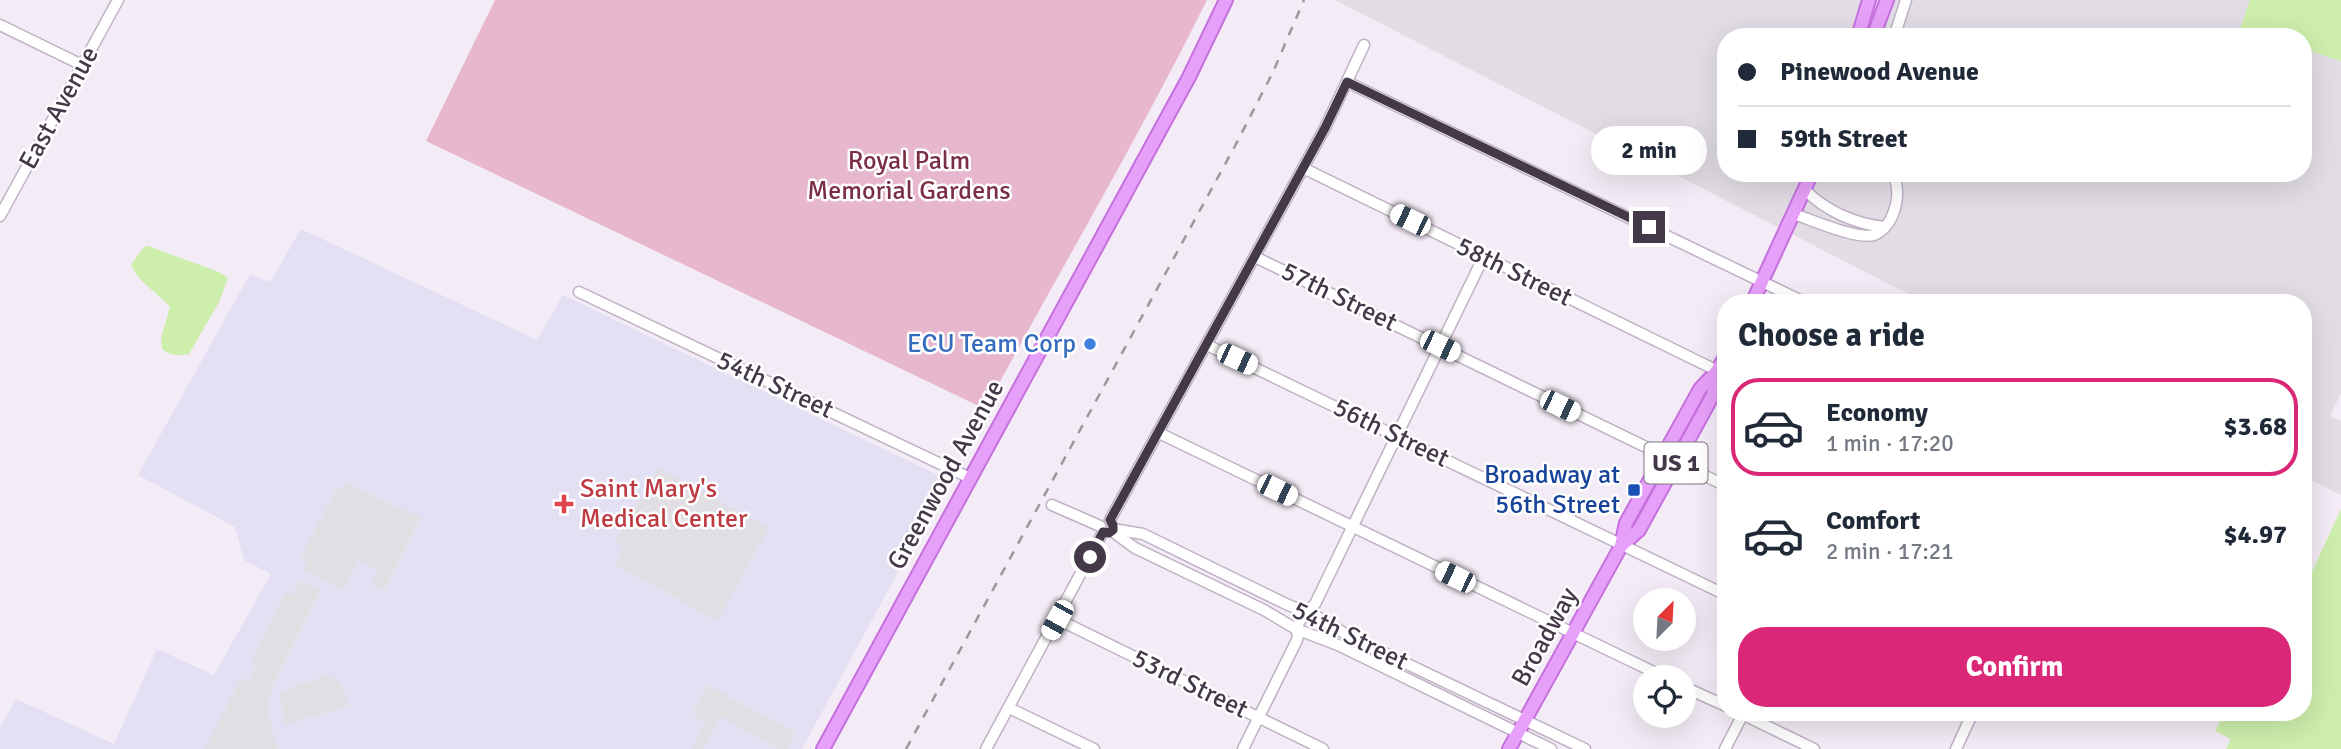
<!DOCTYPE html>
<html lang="en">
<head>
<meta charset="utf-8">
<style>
  body { margin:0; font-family:Signika,sans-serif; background:#f6f6f7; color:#1f2937; height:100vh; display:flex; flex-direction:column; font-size:26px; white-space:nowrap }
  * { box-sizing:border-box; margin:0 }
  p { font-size:23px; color:#747a83 }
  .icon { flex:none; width:38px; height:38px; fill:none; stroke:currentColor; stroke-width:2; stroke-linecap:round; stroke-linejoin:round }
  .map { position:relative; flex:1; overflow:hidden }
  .sheet { position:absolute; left:1717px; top:294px; width:595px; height:427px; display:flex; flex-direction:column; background:#fff; border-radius:28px; box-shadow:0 7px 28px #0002 }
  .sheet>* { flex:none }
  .hud { position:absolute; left:1717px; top:28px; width:595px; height:154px; border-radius:28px; box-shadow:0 7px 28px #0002; display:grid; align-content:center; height:154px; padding:0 21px; background:#fff }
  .needle { width:46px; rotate:24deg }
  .buttons { position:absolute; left:1633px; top:588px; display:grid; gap:14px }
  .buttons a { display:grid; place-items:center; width:63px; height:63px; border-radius:50%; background:#fff; box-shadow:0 7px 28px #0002; font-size:35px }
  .end { position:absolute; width:32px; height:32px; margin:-16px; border:9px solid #443949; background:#fff; box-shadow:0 0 0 4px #fff }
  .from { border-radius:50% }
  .bubble { position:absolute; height:49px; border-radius:24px; background:#fff; box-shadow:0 7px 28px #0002; font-size:23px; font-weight:800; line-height:49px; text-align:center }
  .car { position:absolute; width:21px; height:42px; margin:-21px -10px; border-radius:9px; box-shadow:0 0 5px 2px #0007; background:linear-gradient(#fff 24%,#345 0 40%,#fff 0 76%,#345 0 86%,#fff 0) }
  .hud b { display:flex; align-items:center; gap:24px; height:66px; font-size:26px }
  .hud b+b { border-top:2px solid #e0e1e3 }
  .hud i { width:18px; height:18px; background:#1f2937 }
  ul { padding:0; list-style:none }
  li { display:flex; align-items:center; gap:21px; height:98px; margin:0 14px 10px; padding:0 7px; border:4px solid transparent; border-radius:28px }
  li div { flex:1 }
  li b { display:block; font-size:26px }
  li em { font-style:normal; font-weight:800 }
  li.active { border-color:#db2777 }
  li>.icon { width:63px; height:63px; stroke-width:1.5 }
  h2 { padding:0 21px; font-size:32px; line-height:84px }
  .button { display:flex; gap:14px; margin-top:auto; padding:14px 21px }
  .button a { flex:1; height:80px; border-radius:28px; background:#db2777; color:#fff; font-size:28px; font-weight:800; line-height:80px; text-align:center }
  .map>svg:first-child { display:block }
  .industrial { fill:#e2dde5 }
  .medical { fill:#e4e0f4 }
  .green { fill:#e7b7cd }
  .parking { fill:#e2dfe4 }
  .water { fill:#ceeeac }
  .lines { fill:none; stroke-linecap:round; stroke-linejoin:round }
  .minor-casing { stroke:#beb1c3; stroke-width:13 }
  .major-casing { stroke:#c670df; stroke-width:16 }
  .minor { stroke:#fff; stroke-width:10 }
  .major { stroke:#e7a0f9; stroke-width:12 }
  .rail { stroke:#999; stroke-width:2.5; stroke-dasharray:9 9; stroke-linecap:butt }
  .route { stroke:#443949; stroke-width:9 }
  .shop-dot { fill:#3f7fe0; stroke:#fff; stroke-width:2.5 }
  .transit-dot { fill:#1a4fb4; stroke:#fff; stroke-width:2.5 }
  .health-dot { fill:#e0444e; stroke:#fff; stroke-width:2.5 }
  .labels { text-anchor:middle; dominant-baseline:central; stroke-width:5; stroke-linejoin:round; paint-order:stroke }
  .shield { fill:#fff; stroke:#7c7480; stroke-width:2 }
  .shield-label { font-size:24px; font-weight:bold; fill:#443949 }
  .street-label { font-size:26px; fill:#443949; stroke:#fff }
  .park-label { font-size:26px; fill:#792e45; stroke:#fff }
  .shop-label { font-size:26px; fill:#366cbe; stroke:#fff; text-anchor:end }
  .transit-label { font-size:26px; fill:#164399; stroke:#fff; text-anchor:end }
  .health-label { font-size:26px; fill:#be3a42; stroke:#fff; text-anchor:start }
</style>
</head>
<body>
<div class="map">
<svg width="2341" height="749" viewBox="0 0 2341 749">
  <rect width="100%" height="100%" fill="#f3ebf5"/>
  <path class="industrial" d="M1335 0H2250L2241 29 2265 37H1726V173H2303V49L2341 61V393L2330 416 2341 421V495L2303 476V303H1926Z"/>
  <path class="medical" d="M301 229 537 340 563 295 948 480 802 749H0V727L16 699 114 744 157 649 214 675 271 574 244 560 235 527 138 475 250 274 270 282Z"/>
  <path class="green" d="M495 0H1207C1138 139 1059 272 985 409L426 141Z"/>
  <g class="parking">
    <path d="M658 468 769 528 717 621 615 564 624 548 615 543Z"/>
    <path d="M347 483 421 518 385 590 372 584 378 570 358 560 343 590 303 570 307 560 301 557 337 487 343 490Z"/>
    <path d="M301 580 321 590 272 688 268 706 274 740 279 749H205L241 678 248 681 257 664 251 661 285 593 292 595Z"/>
    <path d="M327 675 341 684 349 706 284 725 280 692Z"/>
    <path d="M708 685 796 733 787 749H779L721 717 702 749H692L705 724 692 713Z"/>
  </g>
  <g class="water">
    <path d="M2250 0H2341V61L2303 49V37H2265L2240 29Z"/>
    <path d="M148 246 219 272 228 278 219 302 189 354C178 356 171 356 162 349L161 338 170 307C157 292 139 283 131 265L144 247Z"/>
    <path d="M2341 509V749H2226L2231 739 2215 731 2224 712H2303V591Z"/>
  </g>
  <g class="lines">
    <g class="minor-casing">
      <g id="minor">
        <path d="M0 25 82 65"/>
        <path d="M1894 37 1906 0"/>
        <path d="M1347 82 1806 303"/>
        <path d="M1303 168 1726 375"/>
        <path d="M1805 190C1826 211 1855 224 1885 227"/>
        <path d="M1794 214C1812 220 1857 240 1874 235 1884 231 1891 221 1894 211 1899 197 1898 186 1893 173"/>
        <path d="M0 216 118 0"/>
        <path d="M1255 257 1726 486"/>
        <path d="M579 292 970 478"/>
        <path d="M1207 345 1726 595"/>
        <path d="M1159 433 1664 677"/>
        <path d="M1052 505 1100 526"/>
        <path d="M1110 520 1325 128 1364 45"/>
        <path d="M1113 529 1143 534 1286 604 1316 616 1349 636 1585 749"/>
        <path d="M1112 531 1135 548 1264 610 1296 629 1338 645 1551 749"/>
        <path d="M1057 619 1323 749"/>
        <path d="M1684 687 1726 706"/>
        <path d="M1009 708 1094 749"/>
        <path d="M1738 712 1814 749"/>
        <path d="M986 749 1103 532"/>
        <path d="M1243 749 1297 640 1298 635 1296 629C1301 617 1306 612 1315 604L1484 256"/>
        <path d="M1725 749 1744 712"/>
        <path d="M1956 749 1973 712"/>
      </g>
    </g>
    <g class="major-casing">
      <g id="major">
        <path d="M1858 37 1869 0"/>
        <path d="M1873 37 1887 0"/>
        <path d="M1752 303 1812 173"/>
        <path d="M1621 546 1639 530 1713 395 1717 372"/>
        <path d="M823 749 1189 77 1226 0"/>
        <path d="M1509 749 1621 546 1626 523 1700 389 1717 371 1726 355"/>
      </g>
    </g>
    <use href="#minor" class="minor"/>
    <use href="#major" class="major"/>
    <path class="rail" d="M906 749 1235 146 1273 72 1304 0"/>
  </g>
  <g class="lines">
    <path class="route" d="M1090 557 1103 532 1109 533 1113 530V525L1110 520 1325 128 1347 82 1649 227"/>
  </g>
  <circle class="shop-dot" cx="1090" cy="344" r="7"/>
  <rect class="transit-dot" x="1627" y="483" width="14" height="14" rx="3.5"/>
  <path class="health-dot" d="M560.5 493.5h7v7h7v7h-7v7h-7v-7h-7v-7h7z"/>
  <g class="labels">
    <rect class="shield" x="1644.5" y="442.5" width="63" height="41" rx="5"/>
    <g class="shield-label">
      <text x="1676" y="463">US 1</text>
    </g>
    <g class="street-label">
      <text transform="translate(59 108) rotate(-61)">East Avenue</text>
      <text transform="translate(1514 272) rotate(26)">58th Street</text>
      <text transform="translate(1339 297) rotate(26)">57th Street</text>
      <text transform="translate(775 385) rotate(25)">54th Street</text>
      <text transform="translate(1391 433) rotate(26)">56th Street</text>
      <text transform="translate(946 475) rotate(-61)">Greenwood Avenue</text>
      <text transform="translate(1350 636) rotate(26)">54th Street</text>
      <text transform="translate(1545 637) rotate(-61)">Broadway</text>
      <text transform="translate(1190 684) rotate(26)">53rd Street</text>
    </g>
    <g class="park-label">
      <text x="909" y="161">Royal Palm<tspan x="909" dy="30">Memorial Gardens</tspan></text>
    </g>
    <g class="shop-label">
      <text x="1076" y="344">ECU Team Corp</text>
    </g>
    <g class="transit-label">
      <text x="1620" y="475">Broadway at<tspan x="1620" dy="30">56th Street</tspan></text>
    </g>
    <g class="health-label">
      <text x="580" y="489">Saint Mary's<tspan x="580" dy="30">Medical Center</tspan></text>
    </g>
  </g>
</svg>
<div class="buttons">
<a><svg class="needle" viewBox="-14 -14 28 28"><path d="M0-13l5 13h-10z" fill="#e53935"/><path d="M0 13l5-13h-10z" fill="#747a83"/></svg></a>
<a><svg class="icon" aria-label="locate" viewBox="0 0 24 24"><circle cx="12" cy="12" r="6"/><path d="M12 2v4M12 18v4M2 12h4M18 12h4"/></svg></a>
</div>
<i class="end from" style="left:1090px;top:557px"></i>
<i class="end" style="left:1649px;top:227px"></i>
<div class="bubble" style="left:1591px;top:126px;width:116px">2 min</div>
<i class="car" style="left:1410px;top:220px;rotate:296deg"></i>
<i class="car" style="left:1440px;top:346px;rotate:116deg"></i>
<i class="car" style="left:1237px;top:359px;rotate:115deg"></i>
<i class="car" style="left:1560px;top:406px;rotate:116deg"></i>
<i class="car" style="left:1277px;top:490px;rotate:116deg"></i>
<i class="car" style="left:1455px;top:577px;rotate:296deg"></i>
<i class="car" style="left:1057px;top:620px;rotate:209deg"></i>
<div class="hud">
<b><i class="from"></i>Pinewood Avenue</b>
<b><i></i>59th Street</b>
</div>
<section class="sheet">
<h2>Choose a ride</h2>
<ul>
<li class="active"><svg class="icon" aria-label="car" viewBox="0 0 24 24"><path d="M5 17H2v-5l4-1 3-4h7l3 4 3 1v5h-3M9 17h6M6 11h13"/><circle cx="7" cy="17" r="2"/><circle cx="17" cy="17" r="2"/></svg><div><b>Economy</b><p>1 min · 17:20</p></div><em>$3.68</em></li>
<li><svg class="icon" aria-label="car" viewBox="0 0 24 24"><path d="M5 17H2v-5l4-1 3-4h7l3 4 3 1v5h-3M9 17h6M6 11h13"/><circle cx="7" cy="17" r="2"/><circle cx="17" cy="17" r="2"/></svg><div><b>Comfort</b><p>2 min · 17:21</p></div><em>$4.97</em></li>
</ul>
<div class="button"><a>Confirm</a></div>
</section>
</div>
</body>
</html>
